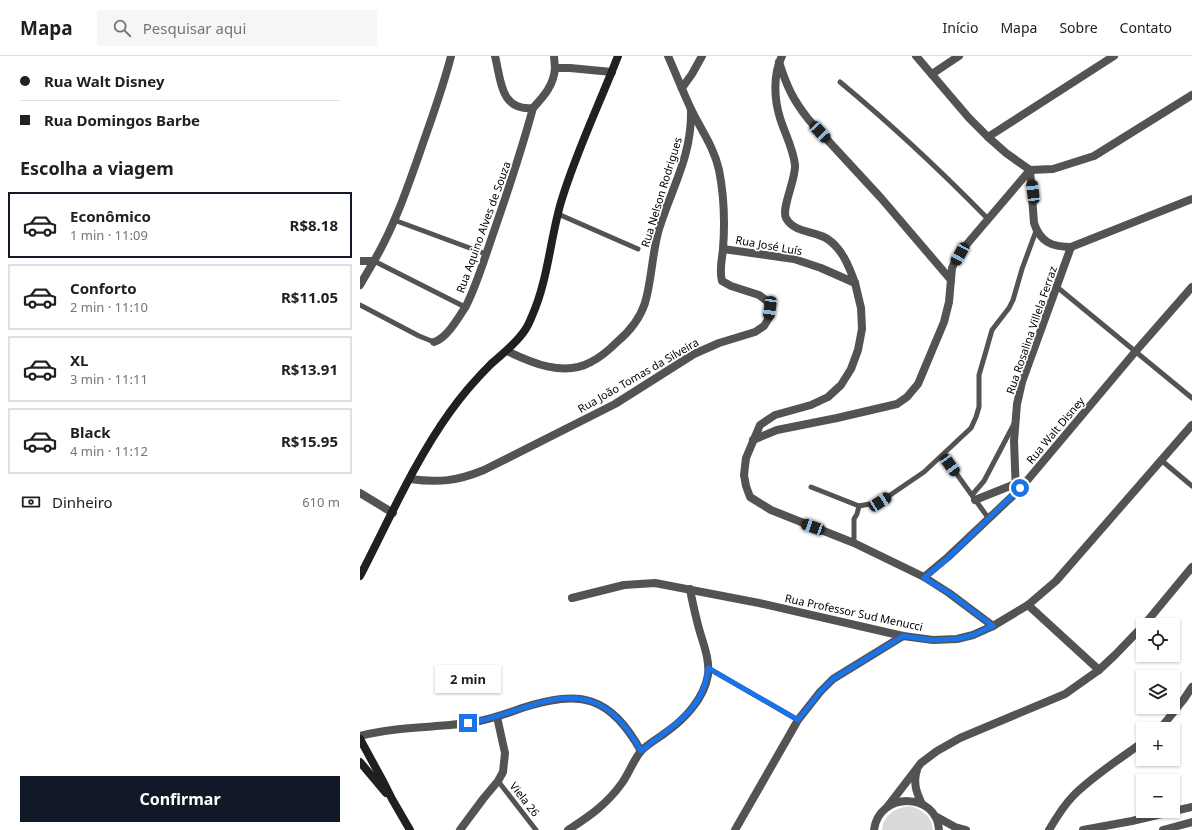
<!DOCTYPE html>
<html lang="pt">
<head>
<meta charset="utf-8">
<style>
  body { margin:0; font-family:"Noto Sans",sans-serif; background:#f6f6f6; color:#202124; height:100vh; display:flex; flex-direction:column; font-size:15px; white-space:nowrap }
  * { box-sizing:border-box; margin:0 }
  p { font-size:13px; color:#757577 }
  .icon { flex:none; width:22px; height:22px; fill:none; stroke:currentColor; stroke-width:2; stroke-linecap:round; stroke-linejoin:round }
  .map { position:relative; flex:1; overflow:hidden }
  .panel { display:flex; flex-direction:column; background:#fff; width:360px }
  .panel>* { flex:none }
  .guide { display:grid; align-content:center; height:88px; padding:0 20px; background:#fff }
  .buttons { position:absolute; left:776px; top:562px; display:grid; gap:8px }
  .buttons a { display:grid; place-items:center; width:44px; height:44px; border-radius:0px; background:#fff; box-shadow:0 1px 3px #0004; font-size:20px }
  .end { position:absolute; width:18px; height:18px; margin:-9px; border:5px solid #1a73e8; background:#fff; box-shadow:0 0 0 2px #fff }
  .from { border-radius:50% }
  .bubble { position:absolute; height:28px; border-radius:0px; background:#fff; box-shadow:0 1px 3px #0004; font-size:13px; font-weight:700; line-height:28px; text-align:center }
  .car { position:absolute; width:12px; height:24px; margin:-12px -6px; border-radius:5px; box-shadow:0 0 3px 1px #0007; background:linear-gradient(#222 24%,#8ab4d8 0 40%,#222 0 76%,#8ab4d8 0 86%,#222 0) }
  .guide b { display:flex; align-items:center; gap:14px; height:38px; font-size:15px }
  .guide b+b { border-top:1px solid #e0e0e0 }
  .guide i { width:10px; height:10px; background:#202124 }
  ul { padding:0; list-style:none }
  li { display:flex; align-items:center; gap:12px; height:66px; margin:0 8px 6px; padding:0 12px; border:2px solid #e0e0e0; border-radius:0px }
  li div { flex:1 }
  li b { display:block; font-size:15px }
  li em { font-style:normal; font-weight:700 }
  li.selected { border-color:#111827 }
  li>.icon { width:36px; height:36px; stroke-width:1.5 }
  h2 { padding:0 20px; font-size:18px; line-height:48px }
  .pay { display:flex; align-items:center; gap:10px; height:44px; padding:0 20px; font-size:15px }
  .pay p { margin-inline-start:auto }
  .cta { display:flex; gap:8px; margin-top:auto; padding:8px 20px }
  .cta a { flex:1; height:46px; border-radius:0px; background:#111827; color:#fff; font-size:16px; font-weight:700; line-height:46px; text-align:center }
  header { display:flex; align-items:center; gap:24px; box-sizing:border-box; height:56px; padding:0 20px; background:#fff; border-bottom:1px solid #e0e0e0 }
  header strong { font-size:19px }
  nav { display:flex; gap:22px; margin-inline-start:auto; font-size:14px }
  .search { width:280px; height:36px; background:#f6f6f6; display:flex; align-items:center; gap:10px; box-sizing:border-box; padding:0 14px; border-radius:0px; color:#757577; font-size:15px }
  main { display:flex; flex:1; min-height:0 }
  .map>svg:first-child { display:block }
  .green { fill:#dadada }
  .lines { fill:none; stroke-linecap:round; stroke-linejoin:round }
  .service { stroke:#535353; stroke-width:5 }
  .minor { stroke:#535353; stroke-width:8 }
  .tertiary { stroke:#535353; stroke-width:8 }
  .secondary { stroke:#202020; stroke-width:8 }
  .route { stroke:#1a73e8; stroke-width:5 }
  .labels { text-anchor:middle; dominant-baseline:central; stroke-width:3.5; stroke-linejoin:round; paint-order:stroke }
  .street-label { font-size:11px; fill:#000; stroke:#fff }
</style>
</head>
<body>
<header>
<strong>Mapa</strong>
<div class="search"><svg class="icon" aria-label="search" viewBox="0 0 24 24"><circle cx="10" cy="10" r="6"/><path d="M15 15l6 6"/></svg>Pesquisar aqui</div>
<nav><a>Início</a><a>Mapa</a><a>Sobre</a><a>Contato</a></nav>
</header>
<main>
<section class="panel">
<div class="guide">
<b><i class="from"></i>Rua Walt Disney</b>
<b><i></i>Rua Domingos Barbe</b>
</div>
<h2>Escolha a viagem</h2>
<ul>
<li class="selected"><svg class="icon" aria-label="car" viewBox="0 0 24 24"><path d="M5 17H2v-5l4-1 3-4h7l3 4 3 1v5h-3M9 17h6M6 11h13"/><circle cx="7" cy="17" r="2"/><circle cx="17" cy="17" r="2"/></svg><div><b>Econômico</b><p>1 min · 11:09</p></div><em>R$8.18</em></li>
<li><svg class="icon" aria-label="car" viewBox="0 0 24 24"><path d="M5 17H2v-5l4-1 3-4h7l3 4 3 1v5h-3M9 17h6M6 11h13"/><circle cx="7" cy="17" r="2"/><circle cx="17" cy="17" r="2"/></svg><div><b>Conforto</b><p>2 min · 11:10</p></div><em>R$11.05</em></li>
<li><svg class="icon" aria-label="car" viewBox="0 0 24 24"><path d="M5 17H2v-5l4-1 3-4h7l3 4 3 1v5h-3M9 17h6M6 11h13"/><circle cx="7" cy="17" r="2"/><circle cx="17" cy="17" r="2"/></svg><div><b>XL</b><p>3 min · 11:11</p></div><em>R$13.91</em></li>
<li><svg class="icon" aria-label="car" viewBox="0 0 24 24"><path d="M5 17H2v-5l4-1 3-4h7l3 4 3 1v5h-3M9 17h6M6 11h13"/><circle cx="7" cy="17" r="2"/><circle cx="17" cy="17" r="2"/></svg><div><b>Black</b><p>4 min · 11:12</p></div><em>R$15.95</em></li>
</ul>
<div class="pay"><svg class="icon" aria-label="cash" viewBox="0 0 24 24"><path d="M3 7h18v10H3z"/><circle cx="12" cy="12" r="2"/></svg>Dinheiro<p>610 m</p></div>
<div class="cta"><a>Confirmar</a></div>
</section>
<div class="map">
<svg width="832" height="774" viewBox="0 0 832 774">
  <rect width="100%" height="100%" fill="#fff"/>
  <path class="green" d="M549 750C562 753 572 760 573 774H522C523 759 535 752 549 750Z"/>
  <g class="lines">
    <g class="service">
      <path d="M480 26C532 69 581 115 628 163"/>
      <path d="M198 158 278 193"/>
      <path d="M34 164 126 198"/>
      <path d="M14 205 105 251"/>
      <path d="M697 231 832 342"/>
      <path d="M0 249 59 280 74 286"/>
      <path d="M583 399 629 463"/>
      <path d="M801 404 832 430"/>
      <path d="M451 431 499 450 520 446 564 416 611 372 616 361 619 351V319L626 295 632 274 649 252 653 244 662 213 676 175"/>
      <path d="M612 439 624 425 654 368"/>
      <path d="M494 487V463L497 458 499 450"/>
      <path d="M348 612 438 664"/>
      <path d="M138 725 176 774"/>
    </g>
    <g class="minor">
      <path d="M135 0C141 24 140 55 173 52 184 40 194 29 195 12"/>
      <path d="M194 0 195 12H210L252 16"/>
      <path d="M419 6C427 31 433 44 449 64L521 142 591 224"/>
      <path d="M572 18 599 0"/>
      <path d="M322 32 332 18 342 0"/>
      <path d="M628 81 754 0"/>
      <path d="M0 205H14C34 171 47 133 60 96 71 64 83 32 91 0"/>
      <path d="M495 227 501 252 502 273 498 294 491 313 481 329 468 341 451 349 415 359 400 369 386 402 384 419 386 430 390 441 411 454 494 487 564 521 589 537 633 570"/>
      <path d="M0 229 14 205"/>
      <path d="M74 286C87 282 99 261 106 250 117 228 124 204 132 181 147 138 161 96 173 52"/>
      <path d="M147 295C172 307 204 321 231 306 241 301 249 294 257 286 269 276 280 262 285 247 292 223 292 197 299 173 312 131 332 100 331 54"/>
      <path d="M393 384 417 374 477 362 537 348 547 341 558 328 584 266 589 246 592 212 595 205 607 188 670 114"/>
      <path d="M0 437 33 457"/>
      <path d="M656 437 654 385 657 348 662 326 711 191"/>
      <path d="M615 444 655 428"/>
      <path d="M564 521 588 501 660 433 775 296 832 231"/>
      <path d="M212 542 264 529 295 527 399 547 543 580 573 584 597 583 613 579 633 570 668 549 696 525 832 369"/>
      <path d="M668 549 739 614"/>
      <path d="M784 569 832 511"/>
      <path d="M800 673 824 643 832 631"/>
      <path d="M0 680C37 670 77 672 115 666 131 663 146 658 162 652 221 633 250 640 281 695"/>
      <path d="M557 714C553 726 556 736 562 748"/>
      <path d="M528 750 561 707 577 695 600 682 705 638 739 614 755 599 783 570"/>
      <path d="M575 760 595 771 606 774"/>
      <path d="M100 774 123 743 138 725 143 716 145 697 137 661"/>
      <path d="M208 774C230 760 247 748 262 727 269 717 273 705 281 695 288 688 297 683 305 677 324 664 344 643 348 619 350 602 342 585 338 569 335 557 332 545 330 533"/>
      <path d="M375 774 438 664 460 636 473 623 543 580"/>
      <path d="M514 774C519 735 577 736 579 774"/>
      <path d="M689 774C696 762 704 749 714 739 734 719 760 703 783 686"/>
      <path d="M723 774 772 765 832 751"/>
      <path d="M803 774 832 766"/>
    </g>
    <g class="tertiary">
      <path d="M422 0C413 18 414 43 420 62 425 78 433 92 435 109 436 123 421 153 426 162 433 176 453 175 466 182 482 192 489 210 495 227"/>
      <path d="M556 0 609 62 628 81 646 97 670 114 693 113 734 100 832 39"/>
      <path d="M670 114 674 167C680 186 692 191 711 191L832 143"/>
      <path d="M363 193 434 203 461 212 495 227"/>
      <path d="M50 423C79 427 97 425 124 414L255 348 334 298 359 287 395 276 404 270 409 262 410 252 407 245 399 239 371 230 362 225C359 214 362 204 363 193 365 167 364 139 359 114 354 91 341 74 331 53 323 36 316 18 308 0"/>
    </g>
    <g class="secondary">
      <path d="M0 520C28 466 54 406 90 356 102 339 116 323 131 308 143 297 156 288 165 274 168 270 170 265 172 260 188 224 190 184 201 146 216 96 239 49 258 0"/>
      <path d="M0 683 24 727 32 743 50 774"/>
      <path d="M0 706 26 737"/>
    </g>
  </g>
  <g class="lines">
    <path class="route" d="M108 667C137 663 163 650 191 644 237 635 260 658 281 695 309 671 345 655 348 612L438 664 460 636 473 623 543 580 572 584 597 583 613 579 633 570 589 537 564 522 588 502 660 432"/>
  </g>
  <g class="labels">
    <g class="street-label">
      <text transform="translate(301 136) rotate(-73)">Rua Nelson Rodrigues</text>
      <text transform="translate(123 171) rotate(-70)">Rua Aquino Alves de Souza</text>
      <text transform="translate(409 189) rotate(10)">Rua José Luís</text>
      <text transform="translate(671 274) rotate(-71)">Rua Rosalina Villela Ferraz</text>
      <text transform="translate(278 319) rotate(-30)">Rua João Tomas da Silveira</text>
      <text transform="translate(695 374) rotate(-50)">Rua Walt Disney</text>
      <text transform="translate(494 556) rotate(12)">Rua Professor Sud Menucci</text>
      <text transform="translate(165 743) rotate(52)">Viela 26</text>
    </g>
  </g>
</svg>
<div class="buttons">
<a><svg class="icon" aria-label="locate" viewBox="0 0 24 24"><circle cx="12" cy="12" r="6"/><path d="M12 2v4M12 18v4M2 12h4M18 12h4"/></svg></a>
<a><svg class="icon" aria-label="layers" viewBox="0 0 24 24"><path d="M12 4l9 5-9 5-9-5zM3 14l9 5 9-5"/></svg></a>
<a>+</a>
<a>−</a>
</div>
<i class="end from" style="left:660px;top:432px"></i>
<i class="end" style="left:108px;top:667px"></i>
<div class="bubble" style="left:75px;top:609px;width:66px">2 min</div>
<i class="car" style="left:460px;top:76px;rotate:137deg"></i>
<i class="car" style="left:673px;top:136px;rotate:353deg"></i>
<i class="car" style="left:600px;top:198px;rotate:209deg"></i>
<i class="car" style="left:410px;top:252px;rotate:188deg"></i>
<i class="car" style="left:590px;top:409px;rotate:144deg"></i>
<i class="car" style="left:520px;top:446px;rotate:57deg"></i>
<i class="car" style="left:453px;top:471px;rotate:290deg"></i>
</div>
</main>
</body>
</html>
